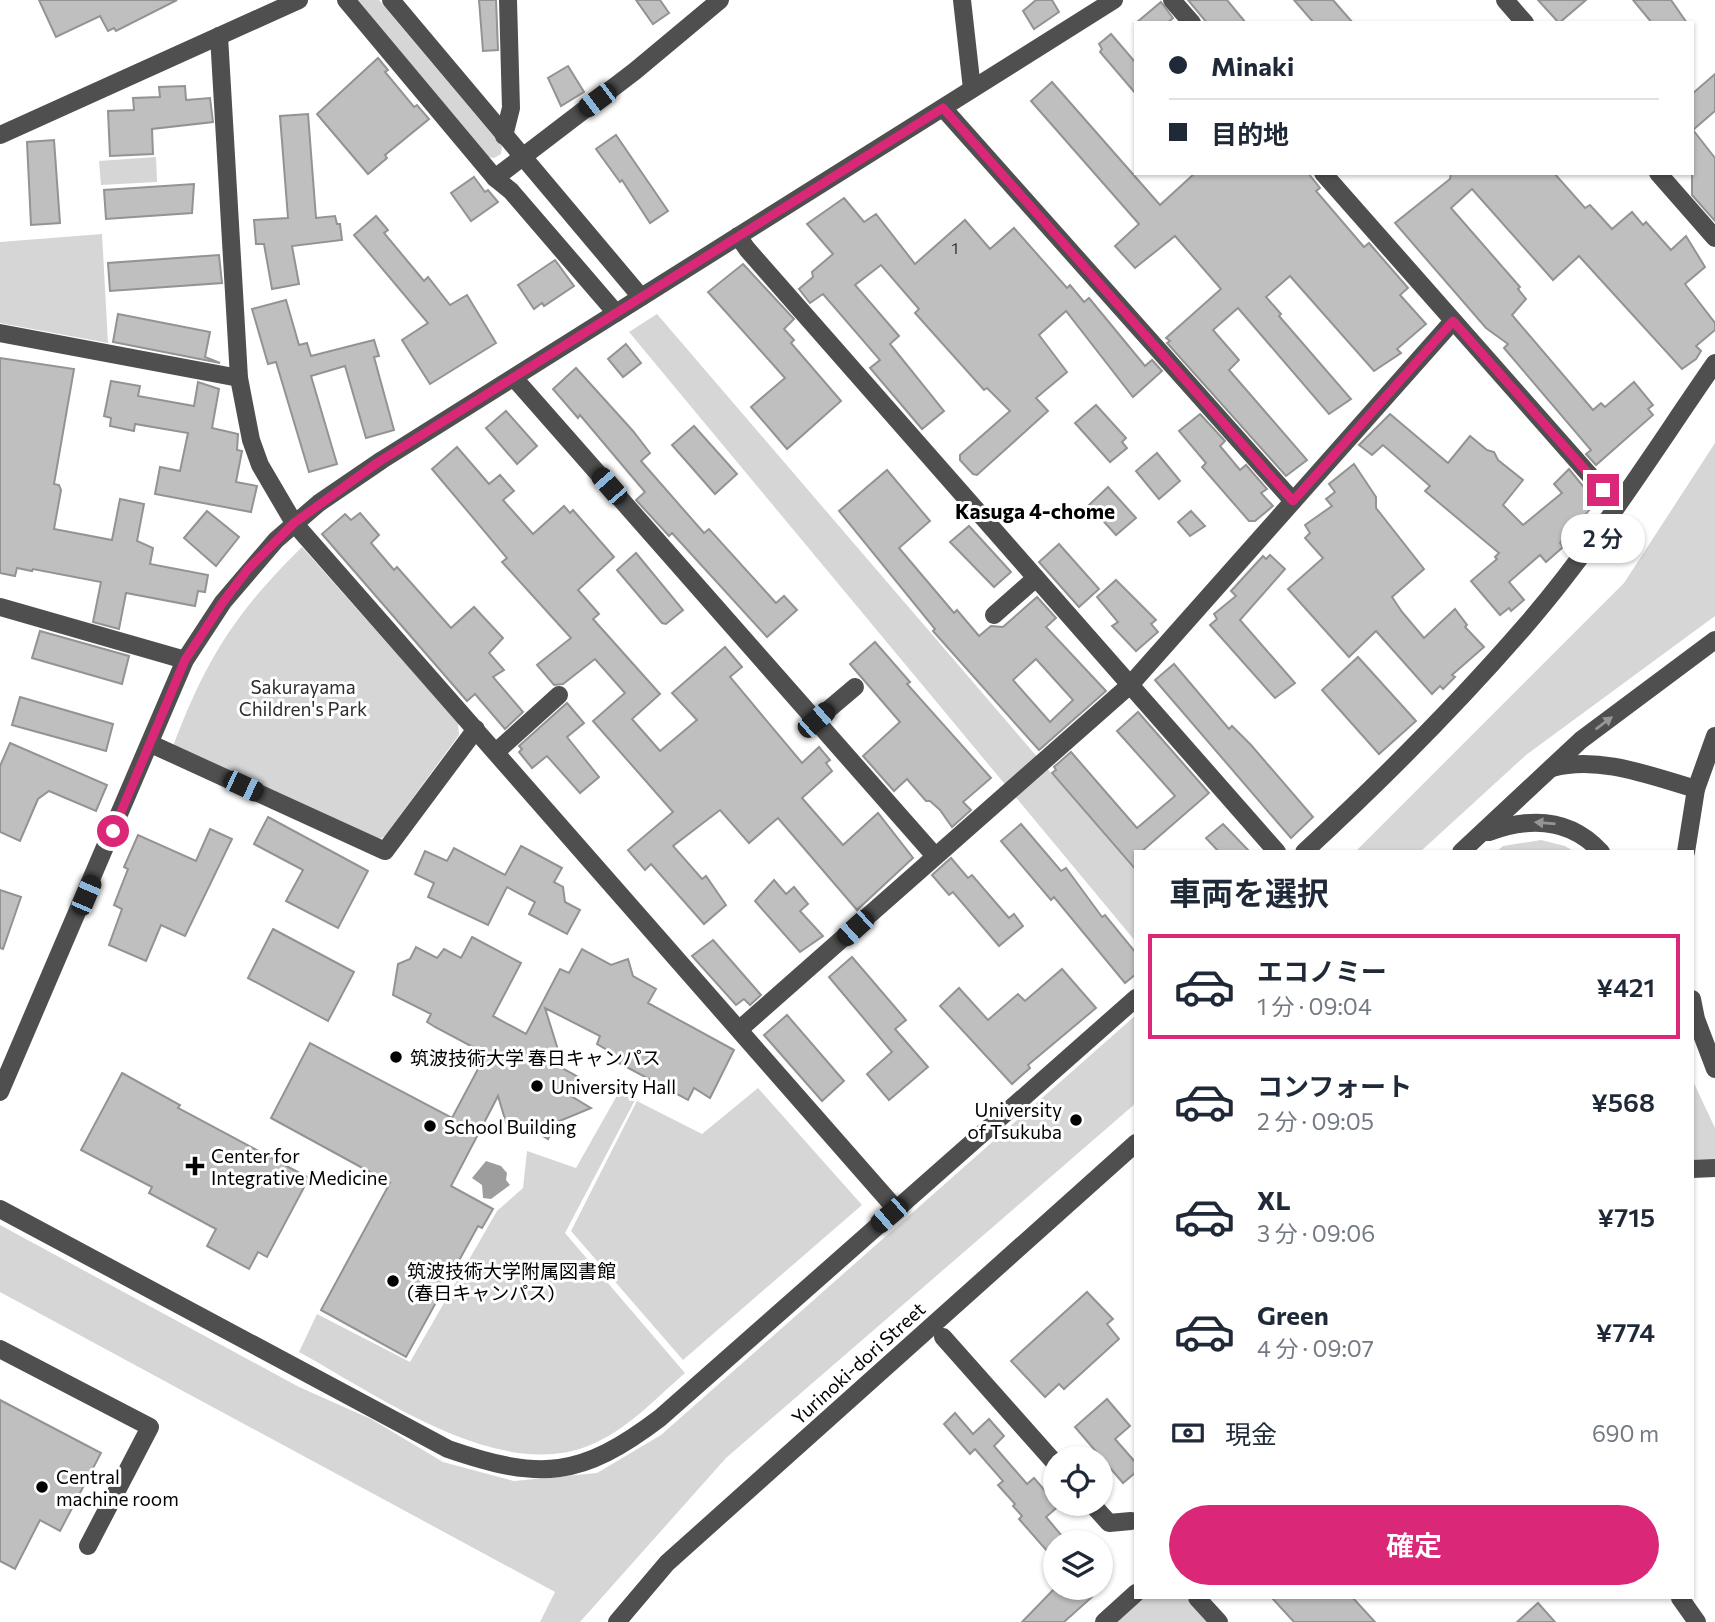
<!DOCTYPE html>
<html lang="ja">
<head>
<meta charset="utf-8">
<style>
  body { margin:0; font-family:Commissioner,"Noto Sans JP",sans-serif; background:#f6f6f7; color:#1f2937; height:100vh; display:flex; flex-direction:column; font-size:26px; white-space:nowrap }
  * { box-sizing:border-box; margin:0 }
  p { font-size:23px; color:#747a83 }
  .icon { flex:none; width:38px; height:38px; fill:none; stroke:currentColor; stroke-width:2; stroke-linecap:round; stroke-linejoin:round }
  .map { position:relative; flex:1; overflow:hidden }
  .side { position:absolute; left:1134px; top:850px; width:560px; height:749px; display:flex; flex-direction:column; background:#fff; border-radius:0px; box-shadow:0 2px 5px #0004 }
  .side>* { flex:none }
  .hud { position:absolute; left:1134px; top:21px; width:560px; height:154px; border-radius:0px; box-shadow:0 2px 5px #0004; display:grid; align-content:center; height:154px; padding:0 35px; background:#fff }
  .fabs { position:absolute; left:1043px; top:1446px; display:grid; gap:14px }
  .fabs a { display:grid; place-items:center; width:70px; height:70px; border-radius:50%; background:#fff; box-shadow:0 2px 5px #0004; font-size:35px }
  .end { position:absolute; width:32px; height:32px; margin:-16px; border:9px solid #db2777; background:#fff; box-shadow:0 0 0 4px #fff }
  .from { border-radius:50% }
  .bubble { position:absolute; height:49px; border-radius:24px; background:#fff; box-shadow:0 2px 5px #0004; font-size:23px; font-weight:600; line-height:49px; text-align:center }
  .car { position:absolute; width:21px; height:42px; margin:-21px -10px; border-radius:9px; box-shadow:0 0 5px 2px #0007; background:linear-gradient(#222 24%,#8ab4d8 0 40%,#222 0 76%,#8ab4d8 0 86%,#222 0) }
  .hud b { display:flex; align-items:center; gap:24px; height:66px; font-size:26px }
  .hud b+b { border-top:2px solid #e0e1e3 }
  .hud i { width:18px; height:18px; background:#1f2937 }
  ul { padding:0; list-style:none }
  li { display:flex; align-items:center; gap:21px; height:105px; margin:0 14px 10px; padding:0 21px; border:4px solid transparent; border-radius:0px }
  li div { flex:1 }
  li b { display:block; font-size:26px }
  li em { font-style:normal; font-weight:600 }
  li.selected { border-color:#db2777 }
  li>.icon { width:63px; height:63px; stroke-width:1.5 }
  h2 { padding:0 35px; font-size:32px; line-height:84px }
  .pay { display:flex; align-items:center; gap:18px; height:77px; padding:0 35px; font-size:26px }
  .pay p { margin-inline-start:auto }
  .primary-button { display:flex; gap:14px; margin-top:auto; padding:14px 35px }
  .primary-button a { flex:1; height:80px; border-radius:42px; background:#db2777; color:#fff; font-size:28px; font-weight:600; line-height:80px; text-align:center }
  .map>svg:first-child { display:block }
  .green { fill:#d6d6d6 }
  .water { fill:#9d9d9d }
  .building { fill:#bfbfbf; stroke:#939393; stroke-width:2; fill-rule:evenodd }
  .lines { fill:none; stroke-linecap:round; stroke-linejoin:round }
  .minor { stroke:#4f4f4f; stroke-width:18 }
  .oneway { fill:#959595 }
  .route { stroke:#db2777; stroke-width:9 }
  .poi-dot { fill:#000; stroke:#fff; stroke-width:2.5 }
  .labels { text-anchor:middle; dominant-baseline:central; stroke-width:6; stroke-linejoin:round; paint-order:stroke }
  .number-label { font-size:16px; fill:#303030 }
  .park-label { font-size:19px; fill:#2d2d2d; stroke:#fff }
  .poi-label { font-size:19px; fill:#000; stroke:#fff; text-anchor:start }
  .street-label { font-size:19px; fill:#000; stroke:#fff }
  .neighbourhood-label { font-size:21px; font-weight:bold; fill:#000; stroke:#fff }
</style>
</head>
<body>
<div class="map">
<svg width="1715" height="1622" viewBox="0 0 1715 1622">
  <rect width="100%" height="100%" fill="#fff"/>
  <g class="green">
    <path d="M355 0H379L502 146 501 154 494 158 488 157Z"/>
    <path d="M156 157 157 182 101 185 99 161Z"/>
    <path d="M102 234 108 343 0 323V242Z"/>
    <path d="M657 314 1136 872V942L629 332Z"/>
    <path d="M1715 443V616L1526 755 1420 852H1355L1624 583Z"/>
    <path d="M302 547 458 723 459 735 384 837 376 840 173 746C206 659 235 613 302 547Z"/>
    <path d="M1541 840 1565 846 1575 852H1496L1503 846Z"/>
    <path d="M1136 1015V1103L726 1458 580 1622H540L555 1592 0 1292V1225L299 1387 371 1419 443 1462 514 1481 597 1473 661 1435Z"/>
    <path d="M1692 1079 1715 1128V1161H1692Z"/>
    <path d="M758 1088 862 1205 683 1360 571 1231 637 1101 702 1134Z"/>
    <path d="M619 1092 635 1100 565 1233 685 1373C655 1399 626 1431 588 1446 497 1482 376 1394 299 1352L317 1314 410 1362 497 1211 523 1188 527 1151 576 1168Z"/>
    <path d="M1140 1598H1186L1207 1622H1113Z"/>
  </g>
  <path class="water" d="M486 1161 501 1166 507 1173 506 1180 510 1185 491 1199 483 1198 482 1185 472 1178Z"/>
  <g class="building">
    <path d="M39 0H177L116 31 114 28 108 31 100 16 56 37Z"/>
    <path d="M479 0H496L498 50 483 51Z"/>
    <path d="M636 0H660L669 13 653 24Z"/>
    <path d="M1036 0H1052L1059 12 1034 29 1023 11Z"/>
    <path d="M1188 0H1227L1246 23H1207Z"/>
    <path d="M1294 0H1333L1353 23H1314Z"/>
    <path d="M1538 0H1586L1559 23Z"/>
    <path d="M1633 0H1671L1687 23H1652Z"/>
    <path d="M1161 2 1173 18 1167 23H1136Z"/>
    <path d="M1111 34 1136 63V94L1100 52 1102 49 1099 44Z"/>
    <path d="M378 58 388 70 385 72 414 107 417 105 429 119 385 155 387 158 368 174 317 114Z"/>
    <path d="M568 66 584 92 561 106 548 78Z"/>
    <path d="M1715 74V111L1693 130 1715 158V221L1692 195V94Z"/>
    <path d="M1052 82 1160 205 1195 173H1308L1320 188 1316 191 1364 247 1369 243 1408 288 1400 295 1426 324 1397 349 1401 353 1374 371 1290 276 1266 297 1281 314 1279 316 1351 399 1329 414 1238 308 1213 330 1239 360 1229 370 1307 460 1286 476 1167 343 1170 341 1166 338 1221 289 1175 236 1135 268 1115 246 1139 224 1031 101Z"/>
    <path d="M185 86 186 100 210 98 213 122 152 129 153 154 110 156 108 111 134 110 133 98 160 97 159 87Z"/>
    <path d="M308 114 316 218 335 216 337 224H340L342 240 292 246 299 284 272 289 264 244H256L254 220 288 218 280 116Z"/>
    <path d="M616 135 668 211 650 223 622 180 620 182 596 149Z"/>
    <path d="M54 140 60 223 31 225 27 142Z"/>
    <path d="M1451 173H1554L1585 208 1590 205 1612 229 1632 212 1643 225 1646 222 1671 250 1686 236 1705 267 1685 284 1715 323V330L1696 346 1701 351 1696 359 1682 369 1579 256 1553 280 1472 189 1451 208 1520 287 1518 289 1526 299 1512 315 1593 410 1601 403 1605 407 1634 382 1653 405 1648 409 1653 415 1596 465 1586 454 1591 450 1504 348 1508 344 1486 328 1395 223 1450 179Z"/>
    <path d="M474 177 485 192 488 190 498 202 471 221 451 193Z"/>
    <path d="M194 184 192 213 106 219 104 190Z"/>
    <path d="M844 198 864 222 876 214 915 264 965 220 990 249 1014 228 1067 288 1070 285 1084 302 1089 298 1145 366 1152 360 1162 371 1133 397 1066 311 1039 335 1067 372 1036 398 1048 411 977 475 973 474 960 460V455L1010 411 987 388 984 390 915 313 919 309 881 265 855 285 899 336 890 344 944 411 922 429 870 368 880 360 823 294 810 303 799 289 813 277 812 272 833 254 807 224Z"/>
    <path d="M376 216 388 230 384 233 424 281 428 277 450 305 467 295 496 343 430 384 402 340 428 323 354 235Z"/>
    <path d="M219 255 222 283 110 291 108 263Z"/>
    <path d="M555 260 574 286 544 306 542 303 534 309 518 285Z"/>
    <path d="M743 264 794 319 784 329 794 340 791 343 841 401 787 449 751 407 785 378 708 292Z"/>
    <path d="M286 300 299 345 307 343 311 356 374 340 379 356 374 357 394 430 366 438 345 366 311 376 337 464 309 472 276 362 268 364 252 309Z"/>
    <path d="M118 314 210 332 205 357 220 363 113 342Z"/>
    <path d="M626 344 641 363 623 377 608 359Z"/>
    <path d="M0 358 74 369 54 484 59 485 61 490 54 529 112 540 120 499 144 504 137 541 153 548 150 564 208 575 205 592 198 591 195 606 126 593 119 629 93 622 101 582 33 569 32 571 17 568 15 576 0 573Z"/>
    <path d="M576 368 633 431 650 453 641 461 704 533 709 529 776 603 784 596 797 610 767 637 672 533 669 536 636 500 645 492 580 415 578 418 553 389Z"/>
    <path d="M111 381 140 386 138 396 194 406 198 382 219 389 212 428 238 434 237 450 242 451 236 482 257 486 251 512 155 494 160 467 180 471 188 433 135 424 134 431 110 426 111 418 104 416Z"/>
    <path d="M1096 405 1126 438 1122 442 1127 448 1110 462 1075 423Z"/>
    <path d="M506 411 537 446 517 464 486 428Z"/>
    <path d="M1200 414 1225 441 1220 446 1240 470 1246 465 1267 489 1261 493 1273 506 1255 521H1249L1202 467 1206 463 1179 431Z"/>
    <path d="M1390 414 1448 463 1470 436 1487 450 1494 452 1498 460 1523 480 1503 505 1523 525 1562 493 1554 484 1569 469 1591 496 1592 507 1560 543 1563 547 1546 562 1540 555 1509 582 1524 600 1511 611 1509 608 1500 615 1471 581 1497 559 1495 557 1499 553 1425 491 1430 486 1383 445 1372 455 1359 445Z"/>
    <path d="M694 426 737 474 715 494 672 445Z"/>
    <path d="M457 447 489 484 500 475 514 491 503 500 533 534 564 506 570 513 573 510 614 557 578 590 599 614 593 619 660 694 632 719 660 751 697 720 672 693 725 647 742 667 730 677 802 763 819 747 830 760 826 763 832 771 802 798 843 845 878 813 913 858 857 910 778 818 749 843 720 810 673 846 702 879 706 876 726 905 704 924 651 864 645 870 628 850 673 812 593 721 625 693 595 659 563 684 554 685 537 665 571 638 502 562 507 558 432 469Z"/>
    <path d="M1157 453 1180 481 1159 499 1136 471Z"/>
    <path d="M1354 464 1376 497V508L1424 569 1392 597 1402 612 1424 638 1455 609 1467 625 1465 627 1484 647 1452 675 1455 677 1443 689 1440 686 1432 694 1376 631 1349 657 1288 589 1323 558 1305 538 1310 533 1305 525 1332 506 1326 499 1335 492 1329 484Z"/>
    <path d="M887 470 930 521 899 548 954 613 957 610 979 636 991 626 1003 627 1037 597 1056 618 1046 627 1106 691 1039 750 933 631 935 629 839 511ZM1036 659 1073 700 1050 722 1013 680Z"/>
    <path d="M1108 487 1136 518 1116 535 1089 505Z"/>
    <path d="M207 511 239 537 216 566 184 538Z"/>
    <path d="M1191 511 1205 526 1190 536 1178 522Z"/>
    <path d="M360 513 379 535 371 543 394 570 397 567 451 628 474 607 503 638 489 653 504 670 493 677 523 712 505 729 475 694 467 701 322 534 345 514 351 520Z"/>
    <path d="M969 526 1011 572 994 587 950 542Z"/>
    <path d="M1059 544 1099 589 1079 607 1039 562Z"/>
    <path d="M636 553 683 610 666 624 662 623 617 570Z"/>
    <path d="M1270 555 1285 569 1240 620 1295 683 1275 698 1210 625 1217 619 1214 614 1236 596 1231 591 1263 556 1266 559Z"/>
    <path d="M1116 580 1156 620 1151 624 1158 632 1136 651 1112 626 1118 622 1097 597Z"/>
    <path d="M40 631 129 656 122 684 32 658Z"/>
    <path d="M875 642 910 682 907 684 991 778 963 802 971 810 952 827 940 810 930 801H926L907 779 894 791 863 756 900 722 850 664Z"/>
    <path d="M1358 657 1416 721 1379 754 1322 690Z"/>
    <path d="M1174 664 1229 729 1232 726 1251 745 1313 817 1291 838 1155 680Z"/>
    <path d="M20 697 113 724 106 751 12 725Z"/>
    <path d="M567 703 584 723 567 737 599 777 580 793 547 756 532 768 519 752 522 749 519 746Z"/>
    <path d="M1138 712 1209 793 1141 852H1136V870L1052 773 1056 770 1054 767 1071 752 1137 828 1175 796 1117 731Z"/>
    <path d="M10 743 107 785 96 811 49 791 38 799 20 841 0 832V766Z"/>
    <path d="M268 817 368 871 338 928 286 901 303 870 254 844Z"/>
    <path d="M1021 824 1061 871 1066 868 1102 917 1105 915 1136 953V974L1125 983 1054 897 1051 900 1001 841Z"/>
    <path d="M1223 824 1250 852H1219L1206 838Z"/>
    <path d="M210 829 232 839 185 936 161 925 146 961 109 945 122 909 114 905 128 869 124 867 138 835 196 861Z"/>
    <path d="M521 846 562 868 554 882 563 887 565 902 580 910 567 934 529 914 535 902 507 887 488 925 428 897 434 883 415 874 425 851 447 861 454 848 505 875Z"/>
    <path d="M951 858 968 878 972 875 1009 918 1014 914 1023 926 999 946 953 892 949 895 932 875Z"/>
    <path d="M774 880 786 894 794 887 808 904 800 911 823 936 800 952 755 901Z"/>
    <path d="M0 890 21 897 3 949 0 948Z"/>
    <path d="M273 929 354 972 328 1021 248 978Z"/>
    <path d="M472 937 521 963 493 1016 526 1034 560 969 569 973 582 949 611 965 628 959 633 976 656 989 648 1003 734 1050 710 1098 694 1088 688 1100 619 1063 621 1058 597 1044 600 1036 545 1008 564 1069 580 1078 571 1096 591 1108 557 1122 548 1139 531 1129 510 1136 498 1096 451 1186 493 1209 482 1228 478 1226 406 1357 321 1310 390 1183 271 1118 310 1043 452 1118 486 1054 435 1027 427 1022 431 1014 393 995 398 964 410 959 416 947 437 958 444 949 461 958Z"/>
    <path d="M713 940 761 995 750 1005 744 999 736 1005 692 956Z"/>
    <path d="M852 957 906 1020 895 1029 928 1067 889 1100 867 1074 892 1052 829 977Z"/>
    <path d="M1062 969 1096 1008 1028 1065 1030 1068 1012 1084 940 1006 959 988 988 1020 1018 994 1025 1001Z"/>
    <path d="M787 1015 844 1081 822 1101 764 1035Z"/>
    <path d="M122 1073 180 1105 178 1108 309 1178 267 1257 258 1252 249 1269 207 1246 216 1229 149 1193 152 1187 81 1150Z"/>
    <path d="M1087 1292 1113 1319 1107 1324 1119 1339 1064 1389 1059 1384 1045 1397 1011 1361Z"/>
    <path d="M1107 1399 1130 1426 1115 1439 1136 1463V1472L1123 1483 1075 1427Z"/>
    <path d="M0 1400 101 1453 60 1531 40 1520 15 1569 0 1561Z"/>
    <path d="M955 1413 973 1434 989 1419 1004 1436 994 1446 1027 1484 1034 1478 1046 1492 1050 1489 1055 1496V1503H1062L1046 1517 1067 1542H1055V1560L1019 1519 1022 1516 1013 1506 1015 1504 998 1485 1003 1481 975 1449 970 1454 944 1424Z"/>
    <path d="M1056 1587H1084L1092 1597 1064 1622H1022Z"/>
    <path d="M1272 1598H1353L1375 1622H1294Z"/>
    <path d="M1538 1603 1555 1622H1517Z"/>
  </g>
  <g class="lines">
    <g class="minor">
      <path d="M346 0 495 178 511 191 616 313"/>
      <path d="M391 0 641 297"/>
      <path d="M962 0 972 89"/>
      <path d="M1172 0 1192 23"/>
      <path d="M1505 0 1525 23"/>
      <path d="M219 36 239 378 251 440 260 465 294 523 896 1209"/>
      <path d="M943 108 1293 501"/>
      <path d="M0 135 299 0"/>
      <path d="M504 136 511 108 508 0"/>
      <path d="M1323 173 1616 505"/>
      <path d="M1658 173 1715 238"/>
      <path d="M495 178 635 71 720 0"/>
      <path d="M738 236 747 249 1277 852"/>
      <path d="M0 333 239 378"/>
      <path d="M514 378 935 856"/>
      <path d="M0 607 185 660"/>
      <path d="M994 615 1036 578"/>
      <path d="M816 720 855 687"/>
      <path d="M151 744 385 851 476 729"/>
      <path d="M496 752 559 695"/>
      <path d="M1552 768C1599 755 1651 776 1696 789"/>
      <path d="M1489 832C1530 817 1570 818 1601 852"/>
      <path d="M1304 852C1382 780 1456 706 1526 625 1596 544 1654 451 1715 363"/>
      <path d="M1461 852 1581 740 1715 640"/>
      <path d="M1686 852 1696 789 1715 736"/>
      <path d="M1692 999 1696 1019 1715 1069"/>
      <path d="M741 1028 1130 685 1453 321"/>
      <path d="M0 1092 185 660 223 602 276 540 319 503 382 460 1114 0"/>
      <path d="M1692 1169 1715 1168"/>
      <path d="M0 1209 448 1449C541 1481 581 1478 660 1418L1136 998"/>
      <path d="M943 1337 1055 1463"/>
      <path d="M0 1349 150 1427 88 1546"/>
      <path d="M1091 1503 1109 1523 1131 1521"/>
      <path d="M1197 1598 1219 1622"/>
      <path d="M1680 1598 1697 1622"/>
      <path d="M617 1622 667 1563 1136 1143"/>
      <path d="M1104 1622 1136 1593"/>
    </g>
  </g>
  <defs><path id="oneway-solid" d="M-6-.8H1V-3.2L6.5 0L1 3.2V.8H-6Z" transform="scale(1.75)"/></defs>
  <g class="oneway">
    <use href="#oneway-solid" transform="translate(1604 723) rotate(-37)"/>
    <use href="#oneway-solid" transform="translate(1545 823) rotate(-175)"/>
  </g>
  <g class="lines">
    <path class="route" d="M113 831 185 660 223 602 248 569 294 523 377 463 943 108 1293 501 1453 321 1603 490"/>
  </g>
  <g class="poi-dot">
    <circle cx="396" cy="1057" r="7"/>
    <circle cx="537" cy="1086" r="7"/>
    <circle cx="1076" cy="1120" r="7"/>
    <circle cx="430" cy="1126" r="7"/>
    <path d="M191.5 1155.5h7v7h7v7h-7v7h-7v-7h-7v-7h7z"/>
    <circle cx="393" cy="1281" r="7"/>
    <circle cx="42" cy="1487" r="7"/>
  </g>
  <g class="labels">
    <g class="number-label">
      <text x="955" y="247">1</text>
    </g>
    <g class="park-label">
      <text x="303" y="686">Sakurayama<tspan x="303" dy="22">Children's Park</tspan></text>
    </g>
    <g class="poi-label">
      <text x="410" y="1057">筑波技術大学 春日キャンパス</text>
      <text x="551" y="1086">University Hall</text>
      <text x="1062" y="1109" text-anchor="end">University<tspan x="1062" dy="22">of Tsukuba</tspan></text>
      <text x="444" y="1126">School Building</text>
      <text x="211" y="1155">Center for<tspan x="211" dy="22">Integrative Medicine</tspan></text>
      <text x="407" y="1270">筑波技術大学附属図書館<tspan x="407" dy="22">(春日キャンパス)</tspan></text>
      <text x="56" y="1476">Central<tspan x="56" dy="22">machine room</tspan></text>
    </g>
    <g class="street-label">
      <text transform="translate(858 1363) rotate(-42)">Yurinoki-dori Street</text>
    </g>
    <g class="neighbourhood-label">
      <text x="1035" y="510">Kasuga 4-chome</text>
    </g>
  </g>
</svg>
<div class="fabs">
<a><svg class="icon" aria-label="locate" viewBox="0 0 24 24"><circle cx="12" cy="12" r="6"/><path d="M12 2v4M12 18v4M2 12h4M18 12h4"/></svg></a>
<a><svg class="icon" aria-label="layers" viewBox="0 0 24 24"><path d="M12 4l9 5-9 5-9-5zM3 14l9 5 9-5"/></svg></a>
</div>
<i class="end from" style="left:113px;top:831px"></i>
<i class="end" style="left:1603px;top:490px"></i>
<div class="bubble" style="left:1561px;top:514px;width:84px">2 分</div>
<i class="car" style="left:597px;top:100px;rotate:233deg"></i>
<i class="car" style="left:609px;top:486px;rotate:319deg"></i>
<i class="car" style="left:816px;top:720px;rotate:49deg"></i>
<i class="car" style="left:243px;top:786px;rotate:115deg"></i>
<i class="car" style="left:86px;top:895px;rotate:23deg"></i>
<i class="car" style="left:855px;top:928px;rotate:228deg"></i>
<i class="car" style="left:889px;top:1215px;rotate:229deg"></i>
<div class="hud">
<b><i class="from"></i>Minaki</b>
<b><i></i>目的地</b>
</div>
<section class="side">
<h2>車両を選択</h2>
<ul>
<li class="selected"><svg class="icon" aria-label="car" viewBox="0 0 24 24"><path d="M5 17H2v-5l4-1 3-4h7l3 4 3 1v5h-3M9 17h6M6 11h13"/><circle cx="7" cy="17" r="2"/><circle cx="17" cy="17" r="2"/></svg><div><b>エコノミー</b><p>1 分 · 09:04</p></div><em>¥421</em></li>
<li><svg class="icon" aria-label="car" viewBox="0 0 24 24"><path d="M5 17H2v-5l4-1 3-4h7l3 4 3 1v5h-3M9 17h6M6 11h13"/><circle cx="7" cy="17" r="2"/><circle cx="17" cy="17" r="2"/></svg><div><b>コンフォート</b><p>2 分 · 09:05</p></div><em>¥568</em></li>
<li><svg class="icon" aria-label="car" viewBox="0 0 24 24"><path d="M5 17H2v-5l4-1 3-4h7l3 4 3 1v5h-3M9 17h6M6 11h13"/><circle cx="7" cy="17" r="2"/><circle cx="17" cy="17" r="2"/></svg><div><b>XL</b><p>3 分 · 09:06</p></div><em>¥715</em></li>
<li><svg class="icon" aria-label="car" viewBox="0 0 24 24"><path d="M5 17H2v-5l4-1 3-4h7l3 4 3 1v5h-3M9 17h6M6 11h13"/><circle cx="7" cy="17" r="2"/><circle cx="17" cy="17" r="2"/></svg><div><b>Green</b><p>4 分 · 09:07</p></div><em>¥774</em></li>
</ul>
<div class="pay"><svg class="icon" aria-label="cash" viewBox="0 0 24 24"><path d="M3 7h18v10H3z"/><circle cx="12" cy="12" r="2"/></svg>現金<p>690 m</p></div>
<div class="primary-button"><a>確定</a></div>
</section>
</div>
</body>
</html>
